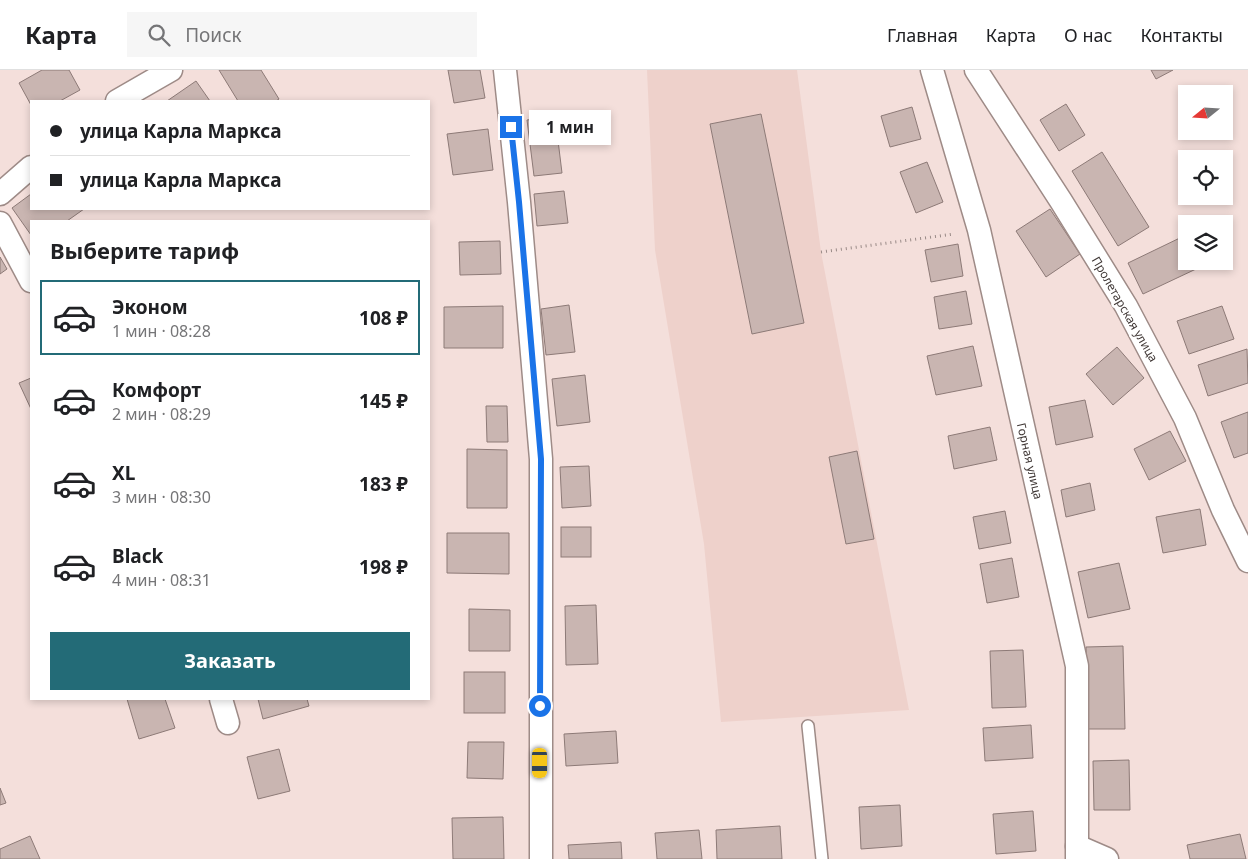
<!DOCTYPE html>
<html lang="ru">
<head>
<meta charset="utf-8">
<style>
  body { margin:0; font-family:"Noto Sans",sans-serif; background:#f6f6f6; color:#202124; height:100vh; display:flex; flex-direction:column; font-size:19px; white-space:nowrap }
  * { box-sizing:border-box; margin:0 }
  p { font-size:16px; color:#757577 }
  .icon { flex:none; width:28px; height:28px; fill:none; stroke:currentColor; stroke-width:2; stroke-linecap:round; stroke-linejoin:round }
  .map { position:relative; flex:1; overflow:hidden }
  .sheet { position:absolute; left:30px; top:150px; width:400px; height:480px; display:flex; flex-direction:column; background:#fff; border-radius:0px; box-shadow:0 2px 8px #0003 }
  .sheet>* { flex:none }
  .guide { position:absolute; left:30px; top:30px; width:400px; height:110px; border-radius:0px; box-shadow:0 2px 8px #0003; display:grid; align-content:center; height:110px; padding:0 20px; background:#fff }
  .needle { width:32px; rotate:252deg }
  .tools { position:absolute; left:1178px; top:15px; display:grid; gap:10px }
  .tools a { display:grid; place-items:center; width:55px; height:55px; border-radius:0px; background:#fff; box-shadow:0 2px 8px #0003; font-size:25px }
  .end { position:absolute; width:22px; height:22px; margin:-11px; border:6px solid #1a73e8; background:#fff; box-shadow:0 0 0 2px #fff }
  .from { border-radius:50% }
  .bubble { position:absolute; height:35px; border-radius:0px; background:#fff; box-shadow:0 2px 8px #0003; font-size:16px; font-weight:700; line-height:35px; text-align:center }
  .car { position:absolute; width:15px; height:30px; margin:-15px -8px; border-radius:6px; box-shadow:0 0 4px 1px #0007; background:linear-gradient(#f5c518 24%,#345 0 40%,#f5c518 0 76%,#345 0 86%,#f5c518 0) }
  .guide b { display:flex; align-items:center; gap:18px; height:48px; font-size:19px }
  .guide b+b { border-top:1px solid #e0e0e0 }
  .guide i { width:12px; height:12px; background:#202124 }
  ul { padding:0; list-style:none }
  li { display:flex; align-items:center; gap:15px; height:75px; margin:0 10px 8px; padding:0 10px; border:2px solid transparent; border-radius:0px }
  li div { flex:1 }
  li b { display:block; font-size:19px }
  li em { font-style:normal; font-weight:700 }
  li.active { border-color:#236b77 }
  li>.icon { width:45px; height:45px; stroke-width:1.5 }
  h2 { padding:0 20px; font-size:22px; line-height:60px }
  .action { display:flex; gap:10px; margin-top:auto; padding:10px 20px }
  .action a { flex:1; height:58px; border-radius:0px; background:#236b77; color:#fff; font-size:20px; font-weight:700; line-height:58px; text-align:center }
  header { display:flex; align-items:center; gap:30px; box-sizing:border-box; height:70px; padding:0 25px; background:#fff; border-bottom:1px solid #e0e0e0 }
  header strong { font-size:24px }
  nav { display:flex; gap:28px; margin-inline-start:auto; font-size:18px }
  .search { width:350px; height:45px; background:#f6f6f6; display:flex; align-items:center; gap:12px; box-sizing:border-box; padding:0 18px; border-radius:0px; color:#757577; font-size:19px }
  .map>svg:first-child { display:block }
  .built { fill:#eed1cb }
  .building { fill:#c9b5b1; stroke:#8d7a77 }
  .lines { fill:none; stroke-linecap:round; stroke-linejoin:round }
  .service-casing { stroke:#9e8b87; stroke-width:14 }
  .minor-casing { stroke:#9e8b87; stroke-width:25 }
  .path { stroke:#998a87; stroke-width:3; stroke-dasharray:1 4; stroke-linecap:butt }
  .service { stroke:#fff; stroke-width:11 }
  .minor { stroke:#fff; stroke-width:22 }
  .route { stroke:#1a73e8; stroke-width:6 }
  .labels { text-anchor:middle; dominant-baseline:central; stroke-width:5; stroke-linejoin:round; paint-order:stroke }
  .street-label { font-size:12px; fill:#403836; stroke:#fff }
</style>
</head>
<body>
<header>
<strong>Карта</strong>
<div class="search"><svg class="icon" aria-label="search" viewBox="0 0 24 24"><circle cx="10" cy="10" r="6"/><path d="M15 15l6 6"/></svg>Поиск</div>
<nav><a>Главная</a><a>Карта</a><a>О нас</a><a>Контакты</a></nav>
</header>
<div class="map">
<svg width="1248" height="789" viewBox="0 0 1248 789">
  <rect width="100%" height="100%" fill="#f4dfdb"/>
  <path class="built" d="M647 0H797L821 182 909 640 721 652 704 474 655 180Z"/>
  <g class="building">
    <path d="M42 0H69L80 20 60 31H31V35L19 13Z"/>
    <path d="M219 0H261L279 29 276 31H238Z"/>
    <path d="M448 0H480L485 28 454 33Z"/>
    <path d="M1151 0H1173L1156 9Z"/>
    <path d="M196 11 210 31H167Z"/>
    <path d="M1066 34 1085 65 1059 81 1040 50Z"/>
    <path d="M912 37 921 69 890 77 881 46Z"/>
    <path d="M761 44 804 253 752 264 710 54Z"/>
    <path d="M555 46 562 103 534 106 527 50Z"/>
    <path d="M488 59 493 100 453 105 447 64Z"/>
    <path d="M1102 82 1149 157 1118 176 1072 101Z"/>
    <path d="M927 92 943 132 916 143 900 102Z"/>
    <path d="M564 121 568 153 537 156 534 124Z"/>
    <path d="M31 124V139H84L67 151H31V165L12 138Z"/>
    <path d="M1050 139 1080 184 1046 207 1016 161Z"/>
    <path d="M1186 165V191H1213L1143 224 1128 193Z"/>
    <path d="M500 171 501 204 460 205 459 172Z"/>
    <path d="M958 174 963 206 931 212 925 180Z"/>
    <path d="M0 187 7 199 0 204Z"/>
    <path d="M966 221 972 254 939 259 934 227Z"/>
    <path d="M569 235 575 282 546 285 541 239Z"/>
    <path d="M503 236V278H444V237Z"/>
    <path d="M1222 236 1234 269 1189 284 1177 251Z"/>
    <path d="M973 276 982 316 936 325 927 286Z"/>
    <path d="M1117 277 1144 308 1113 335 1086 304Z"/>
    <path d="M1247 279 1248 313 1208 326 1198 295Z"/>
    <path d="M585 305 590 352 557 356 552 309Z"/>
    <path d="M31 308V339L19 313Z"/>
    <path d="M1085 330 1093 367 1056 375 1049 337Z"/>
    <path d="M486 336H507L508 372H487Z"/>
    <path d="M1248 342V383L1234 388 1221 352Z"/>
    <path d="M990 357 997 390 954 399 948 366Z"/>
    <path d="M1170 361 1186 391 1149 410 1134 379Z"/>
    <path d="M467 379 507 380V438H467Z"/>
    <path d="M857 381 874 469 846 474 829 387Z"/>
    <path d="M589 396 591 436 562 438 560 397Z"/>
    <path d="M1090 413 1095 440 1066 447 1061 420Z"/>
    <path d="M1200 439 1206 475 1163 483 1156 447Z"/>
    <path d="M1005 441 1011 473 979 479 973 447Z"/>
    <rect x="561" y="457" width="30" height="30"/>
    <path d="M447 463H509V504L447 503Z"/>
    <path d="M1012 488 1019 527 987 533 980 494Z"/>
    <path d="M1119 493 1130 539 1088 548 1078 502Z"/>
    <path d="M596 535 598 594 566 595 565 536Z"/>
    <path d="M469 539 510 540V581H469Z"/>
    <path d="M1123 576 1125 659H1088L1086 577Z"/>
    <path d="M1023 580 1026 637 992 638 990 581Z"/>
    <rect x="464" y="602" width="41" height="41"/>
    <path d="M127 629H165L175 658 139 669Z"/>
    <path d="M258 629H307L309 636 263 649Z"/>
    <path d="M1031 655 1033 688 985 691 983 658Z"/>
    <path d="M616 661 618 693 566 696 564 664Z"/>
    <path d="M468 672H504L503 709 467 708Z"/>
    <path d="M279 679 290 721 258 729 247 687Z"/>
    <path d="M1129 690 1130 740H1094L1093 691Z"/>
    <path d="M0 718 6 733 0 735Z"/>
    <path d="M900 735 902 776 861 779 859 737Z"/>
    <path d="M1033 741 1036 781 996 784 993 744Z"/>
    <path d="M503 747 504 789H453L452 748Z"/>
    <path d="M780 756 782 789H717L716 760Z"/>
    <path d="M699 760 702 789H657L655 763Z"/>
    <path d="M1240 764 1246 789H1190L1187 775Z"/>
    <path d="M30 766 40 789H0V779Z"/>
    <path d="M621 772 622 789H569L568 775Z"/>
  </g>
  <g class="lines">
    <g class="service-casing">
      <path id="service" d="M808 656 822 789"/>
    </g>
    <g class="minor-casing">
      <g id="minor">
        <path d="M505 0 519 132 541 389V789"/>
        <path d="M932 0 979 160 1077 596V789"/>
        <path d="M976 0 1061 131 1126 236 1185 348 1223 440 1248 491"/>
        <path d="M117 31 171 0"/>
        <path d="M0 124 31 97"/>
        <path d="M0 153 31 211"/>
        <path d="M221 629 228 653"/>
        <path d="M1077 776 1107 789"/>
      </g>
    </g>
    <path class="path" d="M821 182 954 164"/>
    <use href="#service" class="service"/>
    <use href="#minor" class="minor"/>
  </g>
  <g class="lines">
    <path class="route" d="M511 57 519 132 541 389 540 636"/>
  </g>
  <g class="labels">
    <g class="street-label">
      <text transform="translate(1125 239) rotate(60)">Пролетарская улица</text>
      <text transform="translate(1030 391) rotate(77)">Горная улица</text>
    </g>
  </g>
</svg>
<div class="tools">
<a><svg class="needle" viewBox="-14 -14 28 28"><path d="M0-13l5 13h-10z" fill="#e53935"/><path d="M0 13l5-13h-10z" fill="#757577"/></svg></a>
<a><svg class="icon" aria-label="locate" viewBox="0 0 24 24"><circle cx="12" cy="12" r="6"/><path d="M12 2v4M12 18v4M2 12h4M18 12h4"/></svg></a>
<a><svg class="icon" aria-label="layers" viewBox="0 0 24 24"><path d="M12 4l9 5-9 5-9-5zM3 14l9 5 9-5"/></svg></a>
</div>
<i class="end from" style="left:540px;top:636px"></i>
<i class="end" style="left:511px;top:57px"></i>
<div class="bubble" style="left:529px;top:40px;width:82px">1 мин</div>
<i class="car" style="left:540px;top:693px;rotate:180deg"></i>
<div class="guide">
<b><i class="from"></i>улица Карла Маркса</b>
<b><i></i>улица Карла Маркса</b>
</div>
<section class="sheet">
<h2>Выберите тариф</h2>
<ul>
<li class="active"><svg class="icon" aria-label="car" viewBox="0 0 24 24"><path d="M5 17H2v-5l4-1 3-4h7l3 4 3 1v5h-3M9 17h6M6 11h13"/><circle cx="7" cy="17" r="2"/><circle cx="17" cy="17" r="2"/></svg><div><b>Эконом</b><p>1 мин · 08:28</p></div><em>108 ₽</em></li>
<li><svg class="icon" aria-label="car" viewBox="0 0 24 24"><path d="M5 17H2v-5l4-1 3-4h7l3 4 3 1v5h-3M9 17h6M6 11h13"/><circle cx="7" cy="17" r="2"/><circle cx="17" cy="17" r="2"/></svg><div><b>Комфорт</b><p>2 мин · 08:29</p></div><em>145 ₽</em></li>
<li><svg class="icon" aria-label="car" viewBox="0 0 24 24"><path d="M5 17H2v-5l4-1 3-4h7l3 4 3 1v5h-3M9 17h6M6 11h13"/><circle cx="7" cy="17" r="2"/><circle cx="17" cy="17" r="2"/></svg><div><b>XL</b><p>3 мин · 08:30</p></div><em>183 ₽</em></li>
<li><svg class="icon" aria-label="car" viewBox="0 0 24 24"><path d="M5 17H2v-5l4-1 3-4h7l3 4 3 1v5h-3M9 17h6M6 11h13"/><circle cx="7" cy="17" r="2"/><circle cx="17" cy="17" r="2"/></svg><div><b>Black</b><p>4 мин · 08:31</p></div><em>198 ₽</em></li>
</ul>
<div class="action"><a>Заказать</a></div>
</section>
</div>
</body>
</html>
